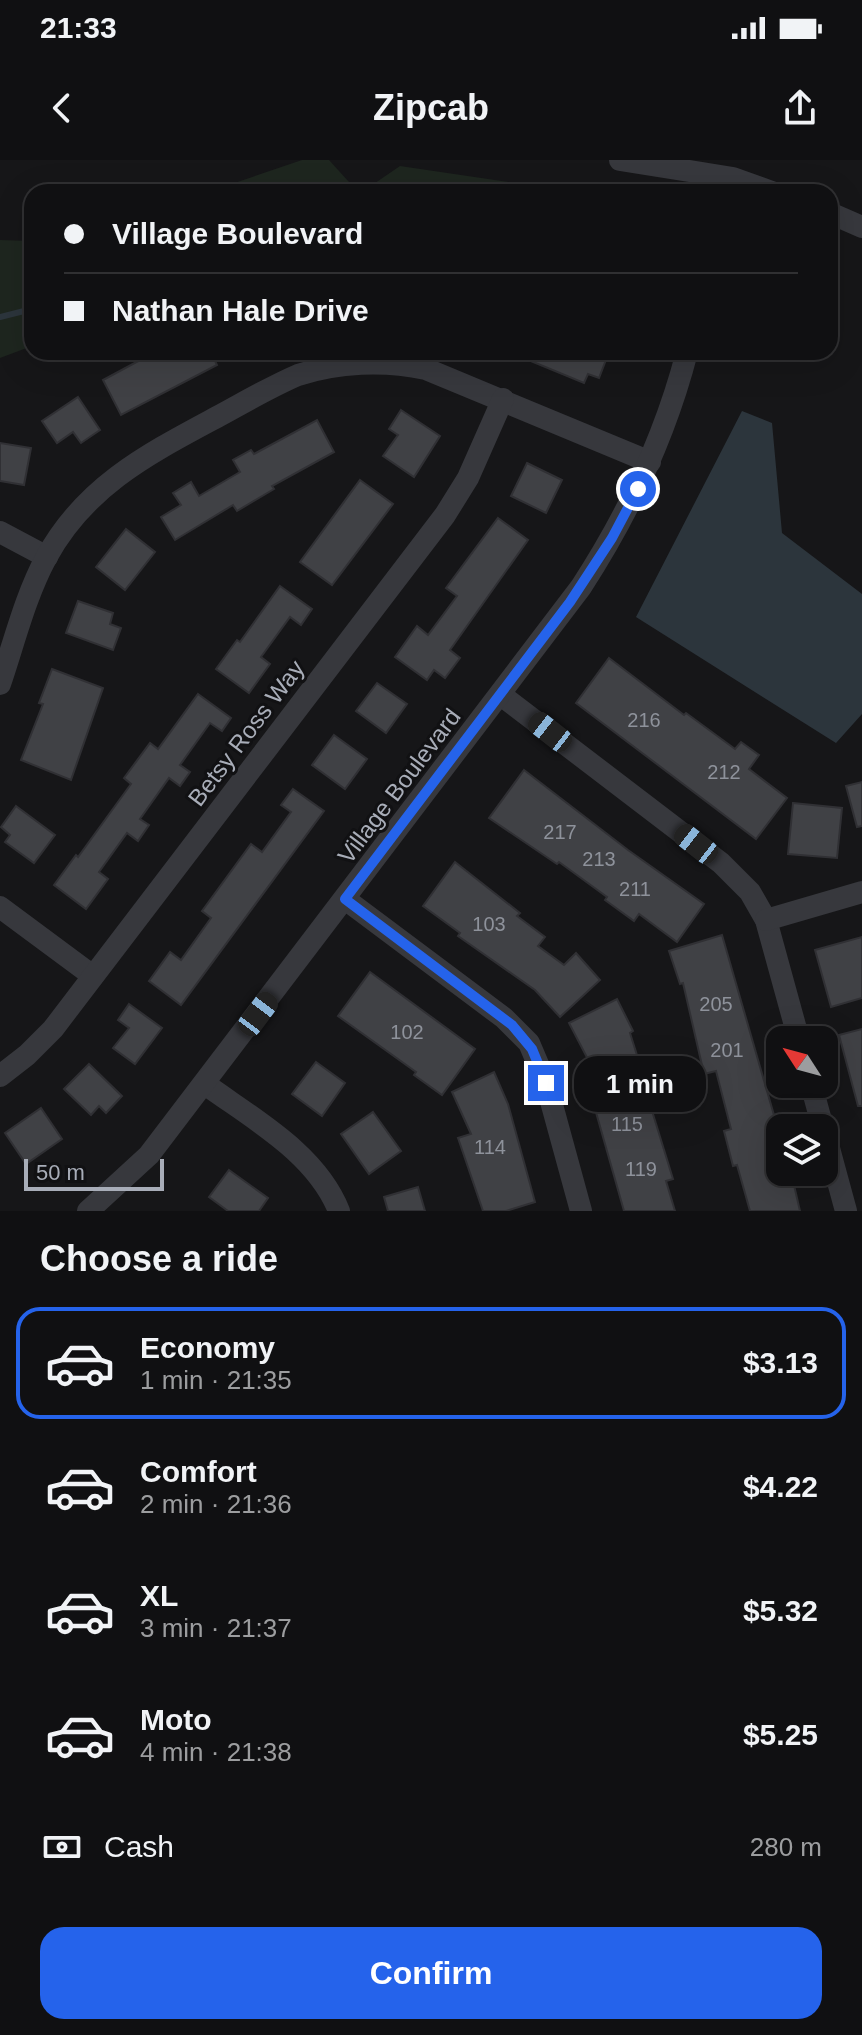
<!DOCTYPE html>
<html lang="en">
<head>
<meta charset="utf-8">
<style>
  body { margin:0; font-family:Helvetica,sans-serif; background:#1e1e20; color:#f1f3f6; height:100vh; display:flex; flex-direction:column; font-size:30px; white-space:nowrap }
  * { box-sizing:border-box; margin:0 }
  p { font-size:26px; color:#9c9d9f }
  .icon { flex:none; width:44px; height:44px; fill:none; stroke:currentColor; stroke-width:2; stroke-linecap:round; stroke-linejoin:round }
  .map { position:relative; height:1051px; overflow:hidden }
  .panel { display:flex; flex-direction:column; background:#101012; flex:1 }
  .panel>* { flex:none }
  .hud { position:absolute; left:24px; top:24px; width:814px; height:176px; border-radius:24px; box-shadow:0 8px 32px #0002,0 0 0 2px #303032; display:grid; align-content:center; height:176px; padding:0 40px; background:#101012 }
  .needle { width:52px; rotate:306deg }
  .buttons { position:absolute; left:766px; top:866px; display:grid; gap:16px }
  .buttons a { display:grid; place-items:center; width:72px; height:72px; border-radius:16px; background:#101012; box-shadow:0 8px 32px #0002,0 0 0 2px #303032; font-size:40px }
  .scale { position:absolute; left:24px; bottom:20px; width:140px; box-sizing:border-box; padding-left:8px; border:4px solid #a8adb8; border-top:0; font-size:22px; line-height:28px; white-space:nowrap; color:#a8adb8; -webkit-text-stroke:6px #111113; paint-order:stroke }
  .end { position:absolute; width:36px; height:36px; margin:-18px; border:10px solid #2563eb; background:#fff; box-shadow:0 0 0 4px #fff }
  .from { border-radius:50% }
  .bubble { position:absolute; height:56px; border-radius:24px; background:#101012; box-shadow:0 8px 32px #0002,0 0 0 2px #303032; font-size:26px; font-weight:700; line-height:56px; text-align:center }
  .car { position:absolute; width:24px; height:48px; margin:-24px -12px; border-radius:10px; box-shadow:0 0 6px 2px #0007; background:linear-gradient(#222 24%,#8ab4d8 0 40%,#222 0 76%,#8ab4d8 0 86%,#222 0) }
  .hud b { display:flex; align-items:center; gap:28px; height:76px; font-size:30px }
  .hud b+b { border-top:2px solid #303032 }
  .hud i { width:20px; height:20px; background:#f1f3f6 }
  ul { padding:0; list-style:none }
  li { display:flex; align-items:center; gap:24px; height:112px; margin:0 16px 12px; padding:0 24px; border:4px solid transparent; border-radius:24px }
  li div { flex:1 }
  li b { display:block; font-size:30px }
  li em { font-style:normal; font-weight:700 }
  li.current { border-color:#2563eb }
  li>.icon { width:72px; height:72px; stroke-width:1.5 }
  h2 { padding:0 40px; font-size:36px; line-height:96px }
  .pay { display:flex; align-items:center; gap:20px; height:88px; padding:0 40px; font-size:30px }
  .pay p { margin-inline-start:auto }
  .action { display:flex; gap:16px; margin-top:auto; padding:16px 40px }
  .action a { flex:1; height:92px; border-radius:24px; background:#2563eb; color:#fff; font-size:32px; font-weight:700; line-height:92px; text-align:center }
  .status { display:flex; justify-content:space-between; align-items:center; height:56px; padding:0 40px; background:#101012; direction:ltr }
  .status svg { height:22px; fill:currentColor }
  header { display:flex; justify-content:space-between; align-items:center; height:104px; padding:0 40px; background:#101012; font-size:36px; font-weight:700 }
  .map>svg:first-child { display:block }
  .green { fill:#1e261f }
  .water { fill:#2c353c }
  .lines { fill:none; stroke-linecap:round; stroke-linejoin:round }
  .stream { stroke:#2c353c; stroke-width:6 }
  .building { fill:#404145; stroke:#303034; stroke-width:2 }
  .minor { stroke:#37383d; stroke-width:22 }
  .route { stroke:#2563eb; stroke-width:10 }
  .labels { text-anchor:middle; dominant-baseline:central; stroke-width:6; stroke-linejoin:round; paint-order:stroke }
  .number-label { font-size:20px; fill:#8e929b }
  .street-label { font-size:24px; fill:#a8adb8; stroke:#111113 }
</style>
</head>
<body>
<div class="status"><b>21:33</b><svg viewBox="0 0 49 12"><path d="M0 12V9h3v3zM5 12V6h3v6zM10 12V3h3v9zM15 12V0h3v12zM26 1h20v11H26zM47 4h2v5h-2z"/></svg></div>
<header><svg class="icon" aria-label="back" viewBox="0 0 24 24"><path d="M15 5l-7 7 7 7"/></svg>Zipcab<svg class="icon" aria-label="share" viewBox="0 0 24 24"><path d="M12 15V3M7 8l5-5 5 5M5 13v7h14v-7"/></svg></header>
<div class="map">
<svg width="862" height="1051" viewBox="0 0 862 1051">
  <rect width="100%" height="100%" fill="#161618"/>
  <g class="green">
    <path d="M302 0H329L358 32H208Z"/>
    <path d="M400 6 563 30 362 32Z"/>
    <path d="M0 80 32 81V186L0 198Z"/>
  </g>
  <path class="water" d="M742 251 772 263 782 373 862 434V554L836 583 636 457Z"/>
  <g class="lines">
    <path class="stream" d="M0 157 32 149"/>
  </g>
  <g class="building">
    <path d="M155 192H211L217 205 121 255 103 220Z"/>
    <path d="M509 192H609L599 218 588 214 584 223Z"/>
    <path d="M78 237 100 270 81 283 73 272 57 283 42 261Z"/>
    <path d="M401 250 440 276 414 317 383 296 398 275 389 269Z"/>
    <path d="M317 260 334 292 272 326 274 329 237 351 233 345 175 380 161 357 181 345 173 333 191 322 199 336 240 312 233 300 251 290 254 294Z"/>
    <path d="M0 283 31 288 24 325 0 321Z"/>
    <path d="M527 303 562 320 546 353 511 336Z"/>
    <path d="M360 320 393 344 332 425 300 402Z"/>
    <path d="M498 358 528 380 450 490 460 498 445 518 434 510 427 520 395 497 417 466 428 475 457 436 446 428Z"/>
    <path d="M126 369 155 392 125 430 96 407Z"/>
    <path d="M280 426 312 449 301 465 290 457 261 497 270 504 249 533 216 509 237 480 240 482Z"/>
    <path d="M78 441 113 453 110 464 121 468 113 490 66 473Z"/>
    <path d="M609 498 684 555 686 553 735 589 741 582 759 595 749 609 787 638 756 679 576 543Z"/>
    <path d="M52 509 103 528 71 620 21 600 43 544 39 543Z"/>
    <path d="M377 523 407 544 386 573 356 551Z"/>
    <path d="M198 534 231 558 222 571 210 563 180 605 190 612 180 626 169 618 140 659 149 665 138 681 127 673 99 712 108 719 86 749 54 725 76 695 78 697 131 624 124 618 150 583 158 589Z"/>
    <path d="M334 575 367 599 345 629 312 605Z"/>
    <path d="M524 610 628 690 704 744 677 782 639 754 634 761 605 740 607 737 559 702 557 704 489 658Z"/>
    <path d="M862 622V666L857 667 846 626Z"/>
    <path d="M293 629 324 651 181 845 149 821 170 792 181 800 211 758 202 751 251 684 262 692 291 652 281 645Z"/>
    <path d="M793 643 842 648 837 698 788 694Z"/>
    <path d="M16 646 55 675 34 703 5 682 10 675 1 667Z"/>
    <path d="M455 702 520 753 517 756 545 777 538 786 564 805 576 793 600 820 560 857 535 830 458 776 460 773 423 746Z"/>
    <path d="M722 775 780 976V1012H791L800 1051H750L737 1005 733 1006 724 971 731 969 716 911 704 914 683 823 680 824 669 791Z"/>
    <path d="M862 777V838L831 847 815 790Z"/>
    <path d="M370 812 475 889 442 935 414 915 416 912 338 856Z"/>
    <path d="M617 839 633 871 630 873 647 927 645 928 673 1019 666 1021 675 1051H624L584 910 592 907 569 863Z"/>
    <path d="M129 844 162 868 135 904 113 888 129 868 118 860Z"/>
    <path d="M862 869V946H858L839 875Z"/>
    <path d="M316 902 345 923 322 956 292 934Z"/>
    <path d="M89 904 122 936 106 953 99 946 91 955 64 929Z"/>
    <path d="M494 912 508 944 535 1042 506 1051H483L458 978 471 974 452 932Z"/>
    <path d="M41 948 62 979 26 1004 5 973Z"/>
    <path d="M373 952 401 991 369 1014 341 974Z"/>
    <path d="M229 1010 268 1038 259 1051H228L209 1037Z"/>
    <path d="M418 1027 425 1051H388L384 1037Z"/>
  </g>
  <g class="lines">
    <g class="minor">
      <path d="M620 0 733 18 772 32"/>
      <path d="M830 53 862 67"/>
      <path d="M0 372 47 397"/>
      <path d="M0 524C14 483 25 437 46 398 85 326 148 294 217 257 243 243 270 227 298 215 338 202 384 200 426 209L650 302"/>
      <path d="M501 535 721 703 750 732 766 760 799 880"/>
      <path d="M345 739 504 858 529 883 546 923 581 1051"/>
      <path d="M0 747 93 816"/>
      <path d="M766 760 862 732"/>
      <path d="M0 916 27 895 53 869 445 355 468 318 503 239"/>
      <path d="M205 924C253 959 316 993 339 1051"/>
      <path d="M811 924 823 968"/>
      <path d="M824 970 846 1051"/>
      <path d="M88 1051 149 995 581 427C629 353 665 277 687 192"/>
    </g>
  </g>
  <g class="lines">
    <path class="route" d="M546 923 532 889 512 865 345 739 570 442 612 378 638 329"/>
  </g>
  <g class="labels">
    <g class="number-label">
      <text x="644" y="560">216</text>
      <text x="724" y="612">212</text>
      <text x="560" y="672">217</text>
      <text x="599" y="699">213</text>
      <text x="635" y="729">211</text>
      <text x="489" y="764">103</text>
      <text x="716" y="844">205</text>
      <text x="407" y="872">102</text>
      <text x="727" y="890">201</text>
      <text x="627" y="964">115</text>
      <text x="490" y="987">114</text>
      <text x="641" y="1009">119</text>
    </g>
    <g class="street-label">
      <text transform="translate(246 573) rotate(-53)">Betsy Ross Way</text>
      <text transform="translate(399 626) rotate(-53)">Village Boulevard</text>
    </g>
  </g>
</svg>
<div class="buttons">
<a><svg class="needle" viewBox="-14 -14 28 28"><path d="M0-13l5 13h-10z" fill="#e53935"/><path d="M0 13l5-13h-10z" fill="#9c9d9f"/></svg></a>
<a><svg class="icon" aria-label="layers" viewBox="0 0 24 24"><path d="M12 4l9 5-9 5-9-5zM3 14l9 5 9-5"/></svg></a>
</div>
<div class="scale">50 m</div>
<i class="end from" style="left:638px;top:329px"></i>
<i class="end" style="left:546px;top:923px"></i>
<div class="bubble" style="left:574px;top:896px;width:132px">1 min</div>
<i class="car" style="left:550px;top:572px;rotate:308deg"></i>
<i class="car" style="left:696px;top:684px;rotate:308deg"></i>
<i class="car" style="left:258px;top:854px;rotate:37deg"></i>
<div class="hud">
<b><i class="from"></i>Village Boulevard</b>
<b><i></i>Nathan Hale Drive</b>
</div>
</div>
<section class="panel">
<h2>Choose a ride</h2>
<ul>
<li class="current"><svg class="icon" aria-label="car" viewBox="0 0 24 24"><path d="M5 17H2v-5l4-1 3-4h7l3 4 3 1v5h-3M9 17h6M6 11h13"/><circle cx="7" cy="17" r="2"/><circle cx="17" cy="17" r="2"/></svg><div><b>Economy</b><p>1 min · 21:35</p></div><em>$3.13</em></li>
<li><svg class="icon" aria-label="car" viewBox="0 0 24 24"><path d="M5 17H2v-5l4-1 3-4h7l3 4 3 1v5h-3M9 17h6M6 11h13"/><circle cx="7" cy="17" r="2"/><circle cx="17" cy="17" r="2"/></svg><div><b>Comfort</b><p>2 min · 21:36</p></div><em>$4.22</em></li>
<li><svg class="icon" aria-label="car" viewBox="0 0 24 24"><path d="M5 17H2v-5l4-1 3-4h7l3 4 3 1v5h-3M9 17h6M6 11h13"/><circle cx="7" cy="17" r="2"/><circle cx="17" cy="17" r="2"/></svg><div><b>XL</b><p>3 min · 21:37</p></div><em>$5.32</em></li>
<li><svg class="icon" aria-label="car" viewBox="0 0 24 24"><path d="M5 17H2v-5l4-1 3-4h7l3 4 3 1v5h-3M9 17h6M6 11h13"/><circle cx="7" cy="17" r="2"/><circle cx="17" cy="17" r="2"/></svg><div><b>Moto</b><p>4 min · 21:38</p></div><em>$5.25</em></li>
</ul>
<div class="pay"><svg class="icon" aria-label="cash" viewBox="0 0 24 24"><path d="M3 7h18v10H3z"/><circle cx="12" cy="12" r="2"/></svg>Cash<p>280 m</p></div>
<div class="action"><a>Confirm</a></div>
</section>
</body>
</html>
